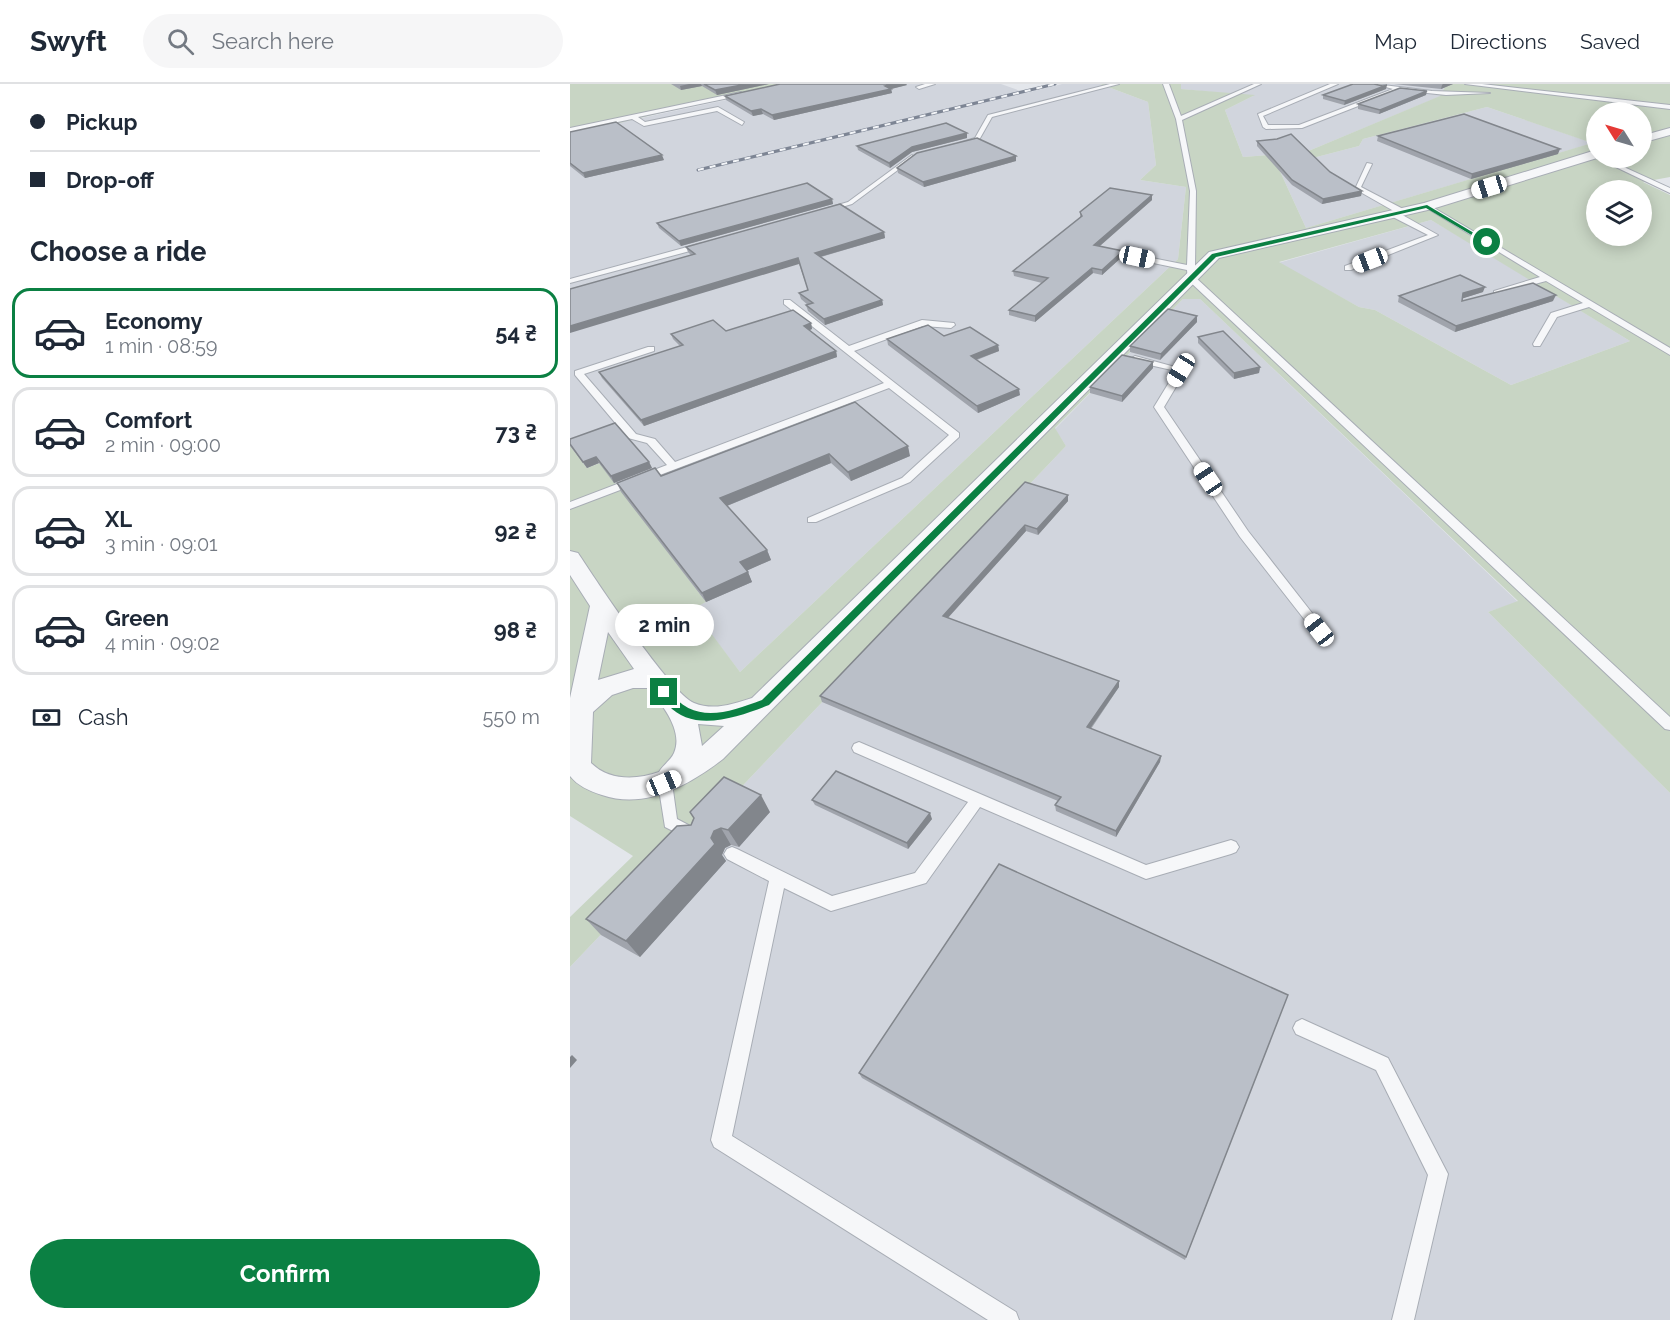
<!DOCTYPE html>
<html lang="en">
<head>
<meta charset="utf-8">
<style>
  body { margin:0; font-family:Raleway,sans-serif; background:#f6f6f7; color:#1f2937; height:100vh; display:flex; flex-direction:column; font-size:22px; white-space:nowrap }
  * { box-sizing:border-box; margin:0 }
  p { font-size:20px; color:#747a83 }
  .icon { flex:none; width:33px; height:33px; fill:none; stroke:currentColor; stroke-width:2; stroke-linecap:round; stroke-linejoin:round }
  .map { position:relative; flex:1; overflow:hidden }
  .details { display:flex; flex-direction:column; background:#fff; width:570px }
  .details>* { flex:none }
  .guide { display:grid; align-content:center; height:132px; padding:0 30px; background:#fff }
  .needle { width:39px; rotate:307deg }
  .controls { position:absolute; left:1016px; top:18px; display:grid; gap:12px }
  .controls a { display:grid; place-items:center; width:66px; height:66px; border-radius:50%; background:#fff; box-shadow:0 3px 15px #0003; font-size:30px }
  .end { position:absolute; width:27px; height:27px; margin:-14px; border:8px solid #0b8043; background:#fff; box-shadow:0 0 0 3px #fff }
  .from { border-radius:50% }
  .bubble { position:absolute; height:42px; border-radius:21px; background:#fff; box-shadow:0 3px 15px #0003; font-size:20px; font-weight:700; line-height:42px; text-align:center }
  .car { position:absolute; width:18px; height:36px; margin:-18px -9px; border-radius:8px; box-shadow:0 0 4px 2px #0007; background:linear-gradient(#fff 24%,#345 0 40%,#fff 0 76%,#345 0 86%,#fff 0) }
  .guide b { display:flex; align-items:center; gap:21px; height:57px; font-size:22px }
  .guide b+b { border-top:2px solid #e0e1e3 }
  .guide i { width:15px; height:15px; background:#1f2937 }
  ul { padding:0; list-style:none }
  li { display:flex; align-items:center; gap:18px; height:90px; margin:0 12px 9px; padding:0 18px; border:3px solid #e0e1e3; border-radius:18px }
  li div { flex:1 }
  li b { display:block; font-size:22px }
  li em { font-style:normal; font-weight:700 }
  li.on { border-color:#0b8043 }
  li>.icon { width:54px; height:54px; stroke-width:1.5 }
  h2 { padding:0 30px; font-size:27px; line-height:72px }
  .pay { display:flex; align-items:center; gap:15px; height:66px; padding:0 30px; font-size:22px }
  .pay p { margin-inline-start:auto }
  .primary-button { display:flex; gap:12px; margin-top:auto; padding:12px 30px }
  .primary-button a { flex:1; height:69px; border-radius:36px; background:#0b8043; color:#fff; font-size:24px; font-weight:700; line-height:69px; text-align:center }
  header { display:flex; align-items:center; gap:36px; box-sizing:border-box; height:84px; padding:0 30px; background:#fff; border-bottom:2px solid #e0e1e3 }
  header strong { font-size:28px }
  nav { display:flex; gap:33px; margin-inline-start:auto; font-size:21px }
  .search { width:420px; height:54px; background:#f6f6f7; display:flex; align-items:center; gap:15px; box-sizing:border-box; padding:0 21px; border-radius:33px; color:#747a83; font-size:22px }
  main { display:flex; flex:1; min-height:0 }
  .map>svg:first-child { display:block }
  .built { fill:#d1d5dd }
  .green { fill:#c8d5c4; fill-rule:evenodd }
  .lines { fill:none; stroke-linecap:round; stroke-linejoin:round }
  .lane-casing { stroke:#a8adb5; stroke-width:2 }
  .street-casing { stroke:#a8adb5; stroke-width:2 }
  .lane { fill:#f6f7f9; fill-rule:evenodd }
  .street { fill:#f6f7f9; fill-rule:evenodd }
  .rail-casing { stroke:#7d8594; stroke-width:3 }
  .rail { stroke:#f3f5f8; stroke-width:2; stroke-dasharray:6; stroke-linecap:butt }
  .wall { fill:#a0a4ac }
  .shaded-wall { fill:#82868c }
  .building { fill:#babfc8; stroke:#82868c; stroke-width:1.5 }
  .route { fill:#0b8043 }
</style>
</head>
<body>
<header>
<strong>Swyft</strong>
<div class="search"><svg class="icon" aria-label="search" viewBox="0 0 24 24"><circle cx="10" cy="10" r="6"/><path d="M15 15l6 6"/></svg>Search here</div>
<nav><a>Map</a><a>Directions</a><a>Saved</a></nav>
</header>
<main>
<section class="details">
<div class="guide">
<b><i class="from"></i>Pickup</b>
<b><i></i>Drop-off</b>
</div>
<h2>Choose a ride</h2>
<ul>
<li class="on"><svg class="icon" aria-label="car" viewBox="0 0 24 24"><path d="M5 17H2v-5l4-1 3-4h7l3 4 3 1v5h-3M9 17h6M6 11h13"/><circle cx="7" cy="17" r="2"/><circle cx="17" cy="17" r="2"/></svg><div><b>Economy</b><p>1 min · 08:59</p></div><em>54 ₴</em></li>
<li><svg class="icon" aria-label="car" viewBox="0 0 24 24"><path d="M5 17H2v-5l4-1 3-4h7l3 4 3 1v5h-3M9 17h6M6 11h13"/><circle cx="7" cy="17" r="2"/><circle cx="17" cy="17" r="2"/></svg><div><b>Comfort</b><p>2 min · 09:00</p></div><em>73 ₴</em></li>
<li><svg class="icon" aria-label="car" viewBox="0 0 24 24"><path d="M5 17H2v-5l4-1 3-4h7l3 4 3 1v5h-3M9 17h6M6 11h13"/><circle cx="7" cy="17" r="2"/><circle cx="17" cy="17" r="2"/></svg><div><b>XL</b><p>3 min · 09:01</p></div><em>92 ₴</em></li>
<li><svg class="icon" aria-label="car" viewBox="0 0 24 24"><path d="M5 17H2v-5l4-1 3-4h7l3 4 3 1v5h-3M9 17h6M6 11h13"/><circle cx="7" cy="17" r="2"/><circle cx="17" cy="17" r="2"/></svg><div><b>Green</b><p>4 min · 09:02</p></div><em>98 ₴</em></li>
</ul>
<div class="pay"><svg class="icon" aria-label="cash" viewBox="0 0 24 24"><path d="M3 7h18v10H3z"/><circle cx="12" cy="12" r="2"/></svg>Cash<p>550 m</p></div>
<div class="primary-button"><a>Confirm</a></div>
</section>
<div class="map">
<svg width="1100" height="1236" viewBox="0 0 1100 1236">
  <rect width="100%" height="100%" fill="#e3e6eb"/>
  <g class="built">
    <path d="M246 0H431L456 9 492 0H530L578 18 586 81 570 96 616 103 608 175 170 588 122 525 136 518 30 379 17 384 0 362V53L43 40 203 6Z"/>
    <path d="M611 0H877L871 12 736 68 673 73 655 26 683 12 611 5Z"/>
    <path d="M917 23 1023 59 736 144 708 83 789 62 793 55Z"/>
    <path d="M861 136 897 157 1060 257 941 301 805 226 789 223 708 179Z"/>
    <path d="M613 215H630L948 518 918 528 1100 709V1236H0V883L496 362 485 345Z"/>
  </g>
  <g class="green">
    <path d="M0 0H246C163 12 80 29 0 53Z"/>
    <path d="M530 0H611V5L685 11 655 26 673 73 736 68 870 12 877 0H1100V93L1073 98 1100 111V709L918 528 948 517 630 215H613L485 344 496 362 0 883V833L63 772 0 732V362L17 384 30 379 136 518 123 525 170 588 608 175 616 103 570 96 586 81 578 18ZM917 23 1022 59 736 144 708 83 789 62 793 55ZM1026 28H1071V74H1026ZM1026 106H1071V152H1026ZM861 136 1060 257 941 301 805 226 789 223 709 178Z"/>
  </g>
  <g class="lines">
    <g class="lane-casing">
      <g id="lane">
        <path d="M355 0H365L349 5 346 3Z"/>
        <path d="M540 0H549L422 33 409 56 392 61 389 59 405 54 418 31Z"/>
        <path d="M593 0H599L611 32 684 0H691L612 36 626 107 625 183 633 186 625 188V193L1100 633V646L1095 645 618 196 617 186 564 175V171H567L617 181 620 107 606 35Z"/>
        <path d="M760 0H768L693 32 698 41H729L823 5 805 0 862 7 920 9 876 11 829 6 732 44 696 45 693 43 688 30Z"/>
        <path d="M895 0H912L1100 21V25Z"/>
        <path d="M171 8 173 11 68 33 75 38 148 23 174 38 172 41 147 27 74 42 62 35 0 48V44Z"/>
        <path d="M342 71 344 74 282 120 255 128 251 126 278 118Z"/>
        <path d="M1027 74H1034L1100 104V109Z"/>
        <path d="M797 79 802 80 791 103 835 126V130H829L785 105Z"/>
        <path d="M855 121H859L1100 264V271L1019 223 987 233 970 262H964L963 260 981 229 1013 219 976 197 924 211V207L970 193 855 123Z"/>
        <path d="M821 128H827L868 151 781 186H775V182L858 151 821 132Z"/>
        <path d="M132 159 136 161 135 163 0 199V195Z"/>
        <path d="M214 216H220L279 262 352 236 384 239 385 241 381 244 353 242 284 267 389 349V353L340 398 246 438H238V434L332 394 379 351 319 304 0 425V418L97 381 77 359 58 354 5 291V287L78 263H84V267L14 290 66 350 85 355 105 378 314 299 214 220Z"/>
        <path d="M565 272 616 286 594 323 678 447 753 543 755 546 753 549H745L670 453 584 323 606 287 562 277 560 275Z"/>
        <path d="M289 658 576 781 661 756 666 758 669 763 666 768 661 770 576 795 410 723 356 799 261 827 214 804 162 1052 446 1228 449 1236H418L144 1063 141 1056 199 797 157 775 154 770 157 765 162 763 167 765 262 812 345 789 398 718 284 668 282 664 284 660Z"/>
        <path d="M95 693 100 695 102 699 107 735 126 745 129 750 126 755 121 756 95 743 88 699 90 695Z"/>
        <path d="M732 935 818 974 878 1090 844 1236H822L858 1091 806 986 726 950 723 944 726 938Z"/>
      </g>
    </g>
    <g class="street-casing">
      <g id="street">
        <path d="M1100 44V51L1071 59V52Z"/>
        <path d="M1026 66 1027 74 862 125 649 174 153 675C119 701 76 726 32 711 19 707 8 702 0 692V614L20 522 0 491V467L8 469C25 495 101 610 124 619 144 627 163 620 182 614L639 168 854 119ZM38 548 64 585 28 596ZM63 604H79C91 620 114 646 104 669 101 676 93 681 89 688 67 696 39 697 21 679L23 628 42 611ZM128 640 154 642 132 662Z"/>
      </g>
    </g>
    <use href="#lane" class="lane"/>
    <use href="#street" class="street"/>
    <g class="rail-casing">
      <path id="rail" d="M128 86 485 0"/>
    </g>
    <use href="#rail" class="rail"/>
  </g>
  <g class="wall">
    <path d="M101 0H199L147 11 132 2 111 6Z"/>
    <path d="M210 0H336L337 1 321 5 322 9 204 36 193 30 183 32 156 16 155 12Z"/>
    <path d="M824 0H883L871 5Z"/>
    <path d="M816 5 774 21 753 15V11Z"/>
    <path d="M856 11 809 30 788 25V20Z"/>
    <path d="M0 48 94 76 15 94 0 82Z"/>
    <path d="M808 52 988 70 901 95 807 57Z"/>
    <path d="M397 54 342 68 320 84 288 66 287 62Z"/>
    <path d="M687 57 760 88 792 107 791 112 752 120 722 101 687 62Z"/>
    <path d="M446 77 354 103 328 89 327 84Z"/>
    <path d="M582 111V116L530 162 553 172 532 191 523 189 465 238 439 231V226L472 199 444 192 443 187 510 134V128Z"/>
    <path d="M262 115 263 120 111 162 89 144 87 139Z"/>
    <path d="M314 148 315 154 251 173 312 216 313 221 255 241 238 227 236 221H238L231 215 229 209 238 206 229 180 121 171 118 168 116 163Z"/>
    <path d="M913 208 893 214 892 217H983L885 248 828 218 829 212Z"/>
    <path d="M627 232V238L590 276 560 268V262Z"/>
    <path d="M241 239 242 245 239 246 266 267 267 273 74 342 32 294 29 288 110 262 103 255 101 250 156 247Z"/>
    <path d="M374 252 428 261 429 267 407 276 450 311 408 329 318 261 317 255Z"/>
    <path d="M628 253 690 283 689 289 664 295 628 259Z"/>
    <path d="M583 278V284L552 318 520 309V303Z"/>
    <path d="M285 318 340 372 281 397 261 379 157 422 197 466 201 476 177 486 182 498 136 518 51 408 47 399 91 392Z"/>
    <path d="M0 355 79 378 82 384 44 399 29 379 17 384 0 362Z"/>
    <path d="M455 398 498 417 468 451 456 447 378 534 549 603 521 645 591 672 590 678 546 753 486 727 485 721 488 717 252 618 250 612Z"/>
    <path d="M242 716 362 735 338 765 245 721Z"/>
    <path d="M200 728 169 763 161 761 155 764 152 771 156 777 70 873 31 851 16 835 121 741 124 734Z"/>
    <path d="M718 911 615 1176 292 994 289 989Z"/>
  </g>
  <g class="shaded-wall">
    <path d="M119 0H131L132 2 111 6 110 2Z"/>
    <path d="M177 0H199L147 11 145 6Z"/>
    <path d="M322 0H336L337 1 321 5 322 9 204 36 202 31Z"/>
    <path d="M873 0H883L871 5 872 1Z"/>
    <path d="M817 1 816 5 774 21 775 17Z"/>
    <path d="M857 7 856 11 809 30 810 26Z"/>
    <path d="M191 25 193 30 183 32 181 27Z"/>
    <path d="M397 49V54L342 68 320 84 319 79 342 63Z"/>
    <path d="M990 65 988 70 901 95 902 90Z"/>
    <path d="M92 71 94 76 15 94 13 89Z"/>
    <path d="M446 72V77L354 103 353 98Z"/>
    <path d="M792 107 791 112 752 120 753 115Z"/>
    <path d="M582 111V116L524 167V161Z"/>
    <path d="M262 115 263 120 111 162 109 157Z"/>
    <path d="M314 148 315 154 246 174 245 169Z"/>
    <path d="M553 167V172L532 191V186Z"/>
    <path d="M228 174 229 180 0 249V242Z"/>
    <path d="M522 184 523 189 465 238V232Z"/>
    <path d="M915 203 913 208 891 215 893 209Z"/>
    <path d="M986 211 983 217 885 248 886 242Z"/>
    <path d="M312 216 313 221 255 241 254 235Z"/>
    <path d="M627 232V238L590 276 591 270Z"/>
    <path d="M241 239 242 245 235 248 234 242Z"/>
    <path d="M428 261 429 267 402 277 401 272Z"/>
    <path d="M266 267 267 273 74 342 71 336Z"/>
    <path d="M583 278V284L552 318V312Z"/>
    <path d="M690 283 689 289 664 295V289Z"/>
    <path d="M449 305 450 311 408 329 407 322Z"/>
    <path d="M338 362 340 372 281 397 278 388Z"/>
    <path d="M259 370 261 379 154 423 150 414Z"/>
    <path d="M26 373 29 379 17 384 13 378Z"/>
    <path d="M79 378 82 384 44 399 41 392Z"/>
    <path d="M498 411V417L468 451 467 445Z"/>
    <path d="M455 441 456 447 374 538 373 532Z"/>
    <path d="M197 466 201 476 174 488 170 478Z"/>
    <path d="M178 488 182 498 136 518 132 509Z"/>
    <path d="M549 597V603L517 649V643Z"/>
    <path d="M591 672 590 678 546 753V747Z"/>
    <path d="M191 711 200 728 169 763 158 746Z"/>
    <path d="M360 729 362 735 338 765 337 759Z"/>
    <path d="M151 744 161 761 155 764 152 771 156 777 70 873 56 857 141 754 144 747Z"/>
    <path d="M2 971 7 976 0 984V973Z"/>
  </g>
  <g class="building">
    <path d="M134 0H177L145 6Z"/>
    <path d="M210 0H322L315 2 321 5 202 31 191 25 181 27 155 12Z"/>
    <path d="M783 0H804L813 2 817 1 775 17 753 11Z"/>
    <path d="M830 4 857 7 810 26 788 20Z"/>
    <path d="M894 30 990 65 902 90 808 52Z"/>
    <path d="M46 38 92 71 13 89 0 79V48Z"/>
    <path d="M376 39 397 49 342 63 319 79 287 62Z"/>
    <path d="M721 50 760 88 792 107 753 115 722 96 687 57 707 55Z"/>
    <path d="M407 54 446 72 353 98 327 84 347 69Z"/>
    <path d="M237 99 262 115 109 157 87 139Z"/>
    <path d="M540 104 582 111 524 161 553 167 532 186 522 184 465 232 439 226 478 194 443 187 512 132 510 128Z"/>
    <path d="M270 120 314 148 245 169 312 216 254 235 236 221 243 219 229 209 238 206 228 174 0 242V205L125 170 116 163Z"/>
    <path d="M890 191 915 203 893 209 892 217 963 199 986 211 886 242 829 212Z"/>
    <path d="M598 225 627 232 591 270 560 262Z"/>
    <path d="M223 226 241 239 234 242 266 267 71 336 29 288 113 261 101 250 143 236 156 247Z"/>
    <path d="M358 241 374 252 400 243 428 261 401 272 449 305 407 322 317 255Z"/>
    <path d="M653 247 690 283 664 289 628 253Z"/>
    <path d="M552 271 583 278 552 312 520 303Z"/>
    <path d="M285 318 338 362 278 388 259 370 150 414 197 466 170 478 178 488 132 509 47 399 85 384 91 392Z"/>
    <path d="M45 339 79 378 41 392 26 373 13 378 0 360V355Z"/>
    <path d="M455 398 498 411 467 445 455 441 373 532 549 597 517 643 591 672 546 747 485 721 491 713 250 612Z"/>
    <path d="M266 687 360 729 337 759 242 716Z"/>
    <path d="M154 693 191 711 158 746 151 744 144 747 141 754 145 760 56 857 16 835 107 742 121 741 124 734 120 728Z"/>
    <path d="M429 780 718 911 616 1173 289 989Z"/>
  </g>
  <path class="route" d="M857 121 919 158 915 159 856 124 646 173 199 621C170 632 124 650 98 621 94 616 90 611 91 606H98C124 641 157 629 192 616L642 170Z"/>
</svg>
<div class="controls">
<a><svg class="needle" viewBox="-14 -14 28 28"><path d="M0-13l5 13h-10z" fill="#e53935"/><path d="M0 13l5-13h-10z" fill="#747a83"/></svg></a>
<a><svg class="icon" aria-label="layers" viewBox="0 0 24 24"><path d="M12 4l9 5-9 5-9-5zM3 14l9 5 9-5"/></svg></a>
</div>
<i class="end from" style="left:917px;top:158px"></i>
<i class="end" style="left:94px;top:608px"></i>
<div class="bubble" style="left:45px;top:520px;width:99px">2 min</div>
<i class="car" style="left:919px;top:103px;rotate:253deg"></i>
<i class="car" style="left:567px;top:173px;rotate:102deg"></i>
<i class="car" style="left:800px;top:176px;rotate:249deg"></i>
<i class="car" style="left:611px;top:286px;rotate:212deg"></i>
<i class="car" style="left:638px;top:395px;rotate:326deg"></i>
<i class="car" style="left:749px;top:546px;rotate:322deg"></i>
<i class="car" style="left:94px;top:699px;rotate:67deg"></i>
</div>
</main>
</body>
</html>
